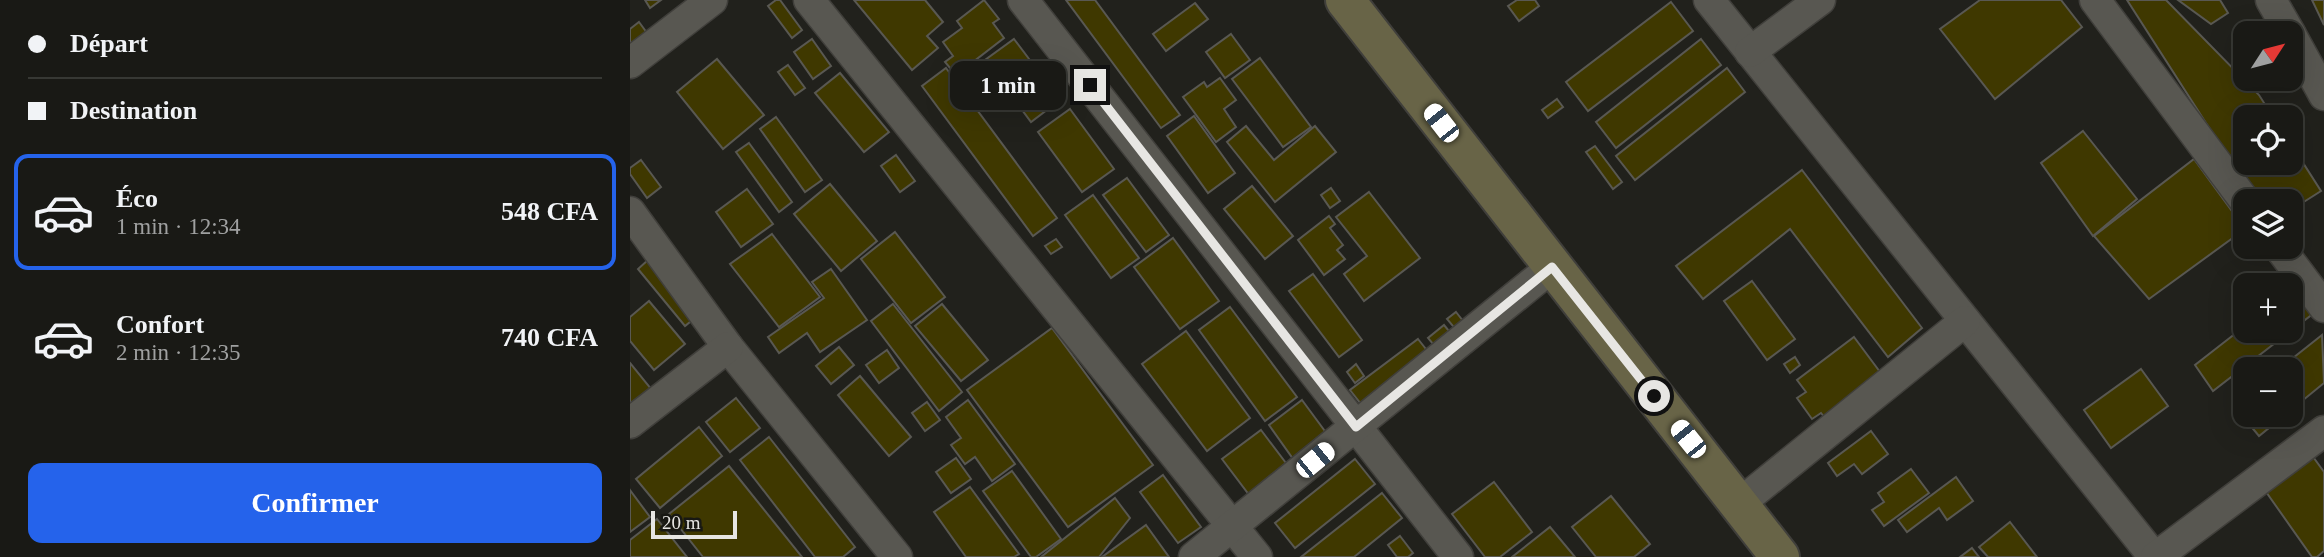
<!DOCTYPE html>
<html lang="fr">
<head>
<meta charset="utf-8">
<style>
  body { margin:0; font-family:"Times New Roman",serif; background:#262622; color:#f1f3f6; height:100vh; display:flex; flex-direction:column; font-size:26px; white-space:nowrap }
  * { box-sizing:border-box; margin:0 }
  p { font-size:23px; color:#9fa0a0 }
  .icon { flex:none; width:38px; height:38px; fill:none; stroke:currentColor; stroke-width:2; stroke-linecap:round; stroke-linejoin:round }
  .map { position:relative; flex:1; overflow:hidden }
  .drawer { display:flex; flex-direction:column; background:#191915; width:630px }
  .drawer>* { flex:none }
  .guide { display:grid; align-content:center; height:154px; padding:0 28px; background:#191915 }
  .needle { width:46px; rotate:54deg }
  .buttons { position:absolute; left:1603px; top:21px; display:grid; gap:14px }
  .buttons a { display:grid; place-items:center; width:70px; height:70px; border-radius:14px; background:#191915; box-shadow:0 7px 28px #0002,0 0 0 2px #373834; font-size:35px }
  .scale { position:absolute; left:21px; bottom:18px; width:86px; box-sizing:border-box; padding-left:7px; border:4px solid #e7e6e3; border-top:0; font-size:19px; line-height:24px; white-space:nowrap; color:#e7e6e3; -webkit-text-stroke:5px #181813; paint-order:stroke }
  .end { position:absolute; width:32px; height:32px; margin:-16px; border:9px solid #e7e6e3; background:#111; box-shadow:0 0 0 4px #111 }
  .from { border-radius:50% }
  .bubble { position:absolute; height:49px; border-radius:14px; background:#191915; box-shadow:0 7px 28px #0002,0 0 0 2px #373834; font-size:23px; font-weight:700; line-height:49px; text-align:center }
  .car { position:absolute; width:21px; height:42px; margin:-21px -10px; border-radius:9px; box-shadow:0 0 5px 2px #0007; background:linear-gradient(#fff 24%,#345 0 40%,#fff 0 76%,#345 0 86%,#fff 0) }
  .guide b { display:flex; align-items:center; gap:24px; height:66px; font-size:26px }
  .guide b+b { border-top:2px solid #373834 }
  .guide i { width:18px; height:18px; background:#f1f3f6 }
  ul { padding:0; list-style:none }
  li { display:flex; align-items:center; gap:21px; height:116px; margin:0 14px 10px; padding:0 14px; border:4px solid transparent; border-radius:14px }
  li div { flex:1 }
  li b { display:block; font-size:26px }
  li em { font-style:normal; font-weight:700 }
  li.current { border-color:#2563eb }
  li>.icon { width:63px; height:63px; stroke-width:1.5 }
  .cta { display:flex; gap:14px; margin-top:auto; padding:14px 28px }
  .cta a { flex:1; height:80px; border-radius:14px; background:#2563eb; color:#fff; font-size:28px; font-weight:700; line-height:80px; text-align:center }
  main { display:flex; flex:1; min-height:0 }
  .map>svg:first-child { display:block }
  .building { fill:#3f3800; stroke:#595852; stroke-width:2 }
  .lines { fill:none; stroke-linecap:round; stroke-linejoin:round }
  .street-casing { stroke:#403f3b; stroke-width:33 }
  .secondary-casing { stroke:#403f3b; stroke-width:42 }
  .street { stroke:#585751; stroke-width:30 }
  .secondary { stroke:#686447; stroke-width:38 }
  .route { stroke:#e7e6e3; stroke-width:9 }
</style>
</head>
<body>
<main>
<section class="drawer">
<div class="guide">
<b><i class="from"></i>Départ</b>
<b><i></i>Destination</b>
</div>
<ul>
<li class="current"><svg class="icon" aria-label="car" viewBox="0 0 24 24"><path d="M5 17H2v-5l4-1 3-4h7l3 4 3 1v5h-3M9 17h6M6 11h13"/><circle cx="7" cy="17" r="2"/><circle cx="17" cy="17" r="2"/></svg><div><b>Éco</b><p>1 min · 12:34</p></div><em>548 CFA</em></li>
<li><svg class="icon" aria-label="car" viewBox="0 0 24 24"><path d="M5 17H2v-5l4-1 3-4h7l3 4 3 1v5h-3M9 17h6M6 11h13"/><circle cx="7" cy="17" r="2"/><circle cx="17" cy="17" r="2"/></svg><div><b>Confort</b><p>2 min · 12:35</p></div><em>740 CFA</em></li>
</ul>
<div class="cta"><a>Confirmer</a></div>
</section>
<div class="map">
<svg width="1694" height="557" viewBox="0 0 1694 557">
  <rect width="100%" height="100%" fill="#21211c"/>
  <g class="building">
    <path d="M15 0H31L20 8Z"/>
    <path d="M146 0H150L172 30 162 38 138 6Z"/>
    <path d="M224 0H295L313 22 297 36 308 48 282 70Z"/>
    <path d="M354 0 369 19 363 23 374 38 326 75 315 62 323 56 313 42 332 28 327 21Z"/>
    <path d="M436 0H465L550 115 531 128Z"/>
    <path d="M887 0H905L909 6 889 21 878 6Z"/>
    <path d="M1350 0H1431L1452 27 1365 99 1310 29Z"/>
    <path d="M1497 0H1536L1629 95 1643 117H1615V163H1661V144L1691 191 1661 210V201H1626Z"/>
    <path d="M1548 0H1590L1598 13 1581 24Z"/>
    <path d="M1682 0H1694V25Z"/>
    <path d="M1041 2 1063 31 958 111 936 82Z"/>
    <path d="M565 3 578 19 536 51 523 34Z"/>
    <path d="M9 22 20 37 0 52V29Z"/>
    <path d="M601 34 620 60 595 78 576 52Z"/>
    <path d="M182 39 201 66 183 79 164 52Z"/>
    <path d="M384 39 430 100 401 122 355 60Z"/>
    <path d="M1071 39 1091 65 986 148 966 122Z"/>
    <path d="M630 58 681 127 653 147 602 79Z"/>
    <path d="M87 59 134 115 93 149 47 92Z"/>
    <path d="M158 65 175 88 165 95 148 72Z"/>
    <path d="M316 68 427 218 403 236 292 86Z"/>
    <path d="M1097 68 1115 92 1005 180 986 156Z"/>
    <path d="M210 73 259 132 234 152 185 93Z"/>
    <path d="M590 78 606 100 594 109 606 127 586 142 553 97 574 82 577 87Z"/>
    <path d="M927 99 933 107 918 118 912 110Z"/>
    <path d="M440 109 484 169 452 192 408 132Z"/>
    <path d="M564 116 605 173 578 193 537 136Z"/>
    <path d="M146 117 192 180 175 192 130 129Z"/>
    <path d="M616 126 644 160 685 126 706 152 645 202 597 142Z"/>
    <path d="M1453 131 1507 199 1463 236 1411 163Z"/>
    <path d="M119 143 162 202 149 212 106 152Z"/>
    <path d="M965 146 992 182 983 189 956 152Z"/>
    <path d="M266 155 285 181 270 192 251 166Z"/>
    <path d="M1564 159 1615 229 1519 299 1464 236Z"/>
    <path d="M11 160 31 187 17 198 0 174V168Z"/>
    <path d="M1172 170 1292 328 1258 357 1160 229 1073 299 1046 266Z"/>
    <path d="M497 178 539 235 516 252 473 195Z"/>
    <path d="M200 184 247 241 211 271 164 214Z"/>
    <path d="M622 186 663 236 635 259 594 209Z"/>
    <path d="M701 188 710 201 700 208 691 195Z"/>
    <path d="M117 189 143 224 111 247 86 212Z"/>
    <path d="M739 192 790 258 734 301 714 274 737 256 706 217Z"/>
    <path d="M463 195 509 258 481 278 435 215Z"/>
    <path d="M699 216 705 224 700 228 713 245 707 250 715 259 694 275 668 240Z"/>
    <path d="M265 232 315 297 281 323 231 259Z"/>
    <path d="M142 234 190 297 149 327 100 264Z"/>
    <path d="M543 238 589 301 550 329 504 267Z"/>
    <path d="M426 239 432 247 421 254 415 246Z"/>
    <path d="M18 260 66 317 55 326 8 269Z"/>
    <path d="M201 269 237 320 190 352 177 333 149 353 138 337 194 298 182 282Z"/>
    <path d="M683 274 732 340 709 357 659 291Z"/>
    <path d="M1122 281 1165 339 1137 360 1094 301Z"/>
    <path d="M1665 288 1684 313 1583 391 1565 365 1615 326V331H1661V291Z"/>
    <path d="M19 301 55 344 24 370 0 341V317Z"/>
    <path d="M263 304 332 392 309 411 241 321Z"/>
    <path d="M312 304 358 360 331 381 285 326Z"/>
    <path d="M600 307 667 397 635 421 569 330Z"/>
    <path d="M826 312 841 331 832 337 817 319Z"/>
    <path d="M814 325 824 337 808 350 798 338Z"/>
    <path d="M422 328 523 465 438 527 337 390Z"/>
    <path d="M556 331 620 418 577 451 512 364Z"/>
    <path d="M1692 335 1694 383 1661 410V369H1649Z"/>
    <path d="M1224 337 1253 376 1195 418 1191 413 1182 419 1167 398 1176 392 1167 380Z"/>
    <path d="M788 339 803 358 735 409 720 390Z"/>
    <path d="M209 347 224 365 201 384 186 366Z"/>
    <path d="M257 350 269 368 249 383 236 365Z"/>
    <path d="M1165 357 1170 365 1160 373 1154 364Z"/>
    <path d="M0 363 22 390 0 408Z"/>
    <path d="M726 364 734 376 725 383 717 372Z"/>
    <path d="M1511 369 1538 406 1481 448 1454 410Z"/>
    <path d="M230 376 281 437 259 456 208 395Z"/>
    <path d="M1615 397V415H1655L1629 436 1604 406Z"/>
    <path d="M106 398 130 428 100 452 76 422Z"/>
    <path d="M338 400 385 464 362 481 345 457 335 464 321 445 331 438 316 417Z"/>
    <path d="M672 400 700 438 666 463 639 425Z"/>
    <path d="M297 402 310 420 295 431 282 413Z"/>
    <path d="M69 427 92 456 30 508 6 479Z"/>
    <path d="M631 430 662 471 623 500 592 459Z"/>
    <path d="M1241 431 1258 454 1232 474 1224 464 1207 476 1198 463Z"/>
    <path d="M139 437 225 547 213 557H185L110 460Z"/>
    <path d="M1681 454 1694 472V551L1687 557H1682L1634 489Z"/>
    <path d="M326 458 341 479 321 493 306 472Z"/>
    <path d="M725 459 745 484 665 548 645 523Z"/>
    <path d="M99 466 172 557H73L39 514Z"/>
    <path d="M1281 469 1299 493 1254 526 1242 510 1254 502 1248 493Z"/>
    <path d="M382 471 431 539 406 557H401L353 491Z"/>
    <path d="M533 475 571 527 548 543 510 492Z"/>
    <path d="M1326 477 1343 501 1317 520 1309 508 1277 532 1268 520Z"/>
    <path d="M864 482 902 532 870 557H855L822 514Z"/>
    <path d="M340 487 389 554 384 557H336L304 512Z"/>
    <path d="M0 490 20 517 0 532Z"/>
    <path d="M752 493 772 518 724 557H671Z"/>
    <path d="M981 496 1020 544 1004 557H966L942 527Z"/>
    <path d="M485 498 500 518 469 557H411Z"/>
    <path d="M27 519 57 557H0V540Z"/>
    <path d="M1380 522 1407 557H1358L1349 547Z"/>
    <path d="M516 525 539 557H472Z"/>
    <path d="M920 527 945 557H882Z"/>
    <path d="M770 536 783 553 778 557H767L758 545Z"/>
    <path d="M1342 548 1349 557H1330Z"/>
  </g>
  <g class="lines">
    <g class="street-casing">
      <g id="street">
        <path d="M179 0 627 557"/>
        <path d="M393 0 828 557"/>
        <path d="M1079 0 1524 557"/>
        <path d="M1465 0 1615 201"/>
        <path d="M1641 0 1660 33"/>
        <path d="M1661 35 1694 95"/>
        <path d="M1120 52 1190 0"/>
        <path d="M0 63 82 0"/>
        <path d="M0 212 98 347 267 557"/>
        <path d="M1649 247 1694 307"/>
        <path d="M0 423 98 347"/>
        <path d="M1109 504 1335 321"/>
        <path d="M564 557 922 267"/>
        <path d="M1526 557 1694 431"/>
      </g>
    </g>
    <g class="secondary-casing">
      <path id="secondary" d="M715 0 1150 557"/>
    </g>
    <use href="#street" class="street"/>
    <use href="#secondary" class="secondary"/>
  </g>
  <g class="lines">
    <path class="route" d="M460 85 726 427 922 267 1024 396"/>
  </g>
</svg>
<div class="buttons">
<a><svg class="needle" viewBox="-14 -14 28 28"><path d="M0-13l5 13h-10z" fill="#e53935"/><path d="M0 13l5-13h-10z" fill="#9fa0a0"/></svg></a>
<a><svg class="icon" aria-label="locate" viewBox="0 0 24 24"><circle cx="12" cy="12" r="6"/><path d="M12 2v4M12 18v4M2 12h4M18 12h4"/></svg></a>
<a><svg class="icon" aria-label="layers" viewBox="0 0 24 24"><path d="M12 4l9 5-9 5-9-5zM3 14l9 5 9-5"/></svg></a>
<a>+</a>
<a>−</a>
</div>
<div class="scale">20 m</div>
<i class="end from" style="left:1024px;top:396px"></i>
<i class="end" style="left:460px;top:85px"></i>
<div class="bubble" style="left:320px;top:61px;width:116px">1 min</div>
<i class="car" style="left:811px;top:123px;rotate:322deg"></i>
<i class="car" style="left:1058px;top:439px;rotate:321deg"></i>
<i class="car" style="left:685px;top:460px;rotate:51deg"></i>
</div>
</main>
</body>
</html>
